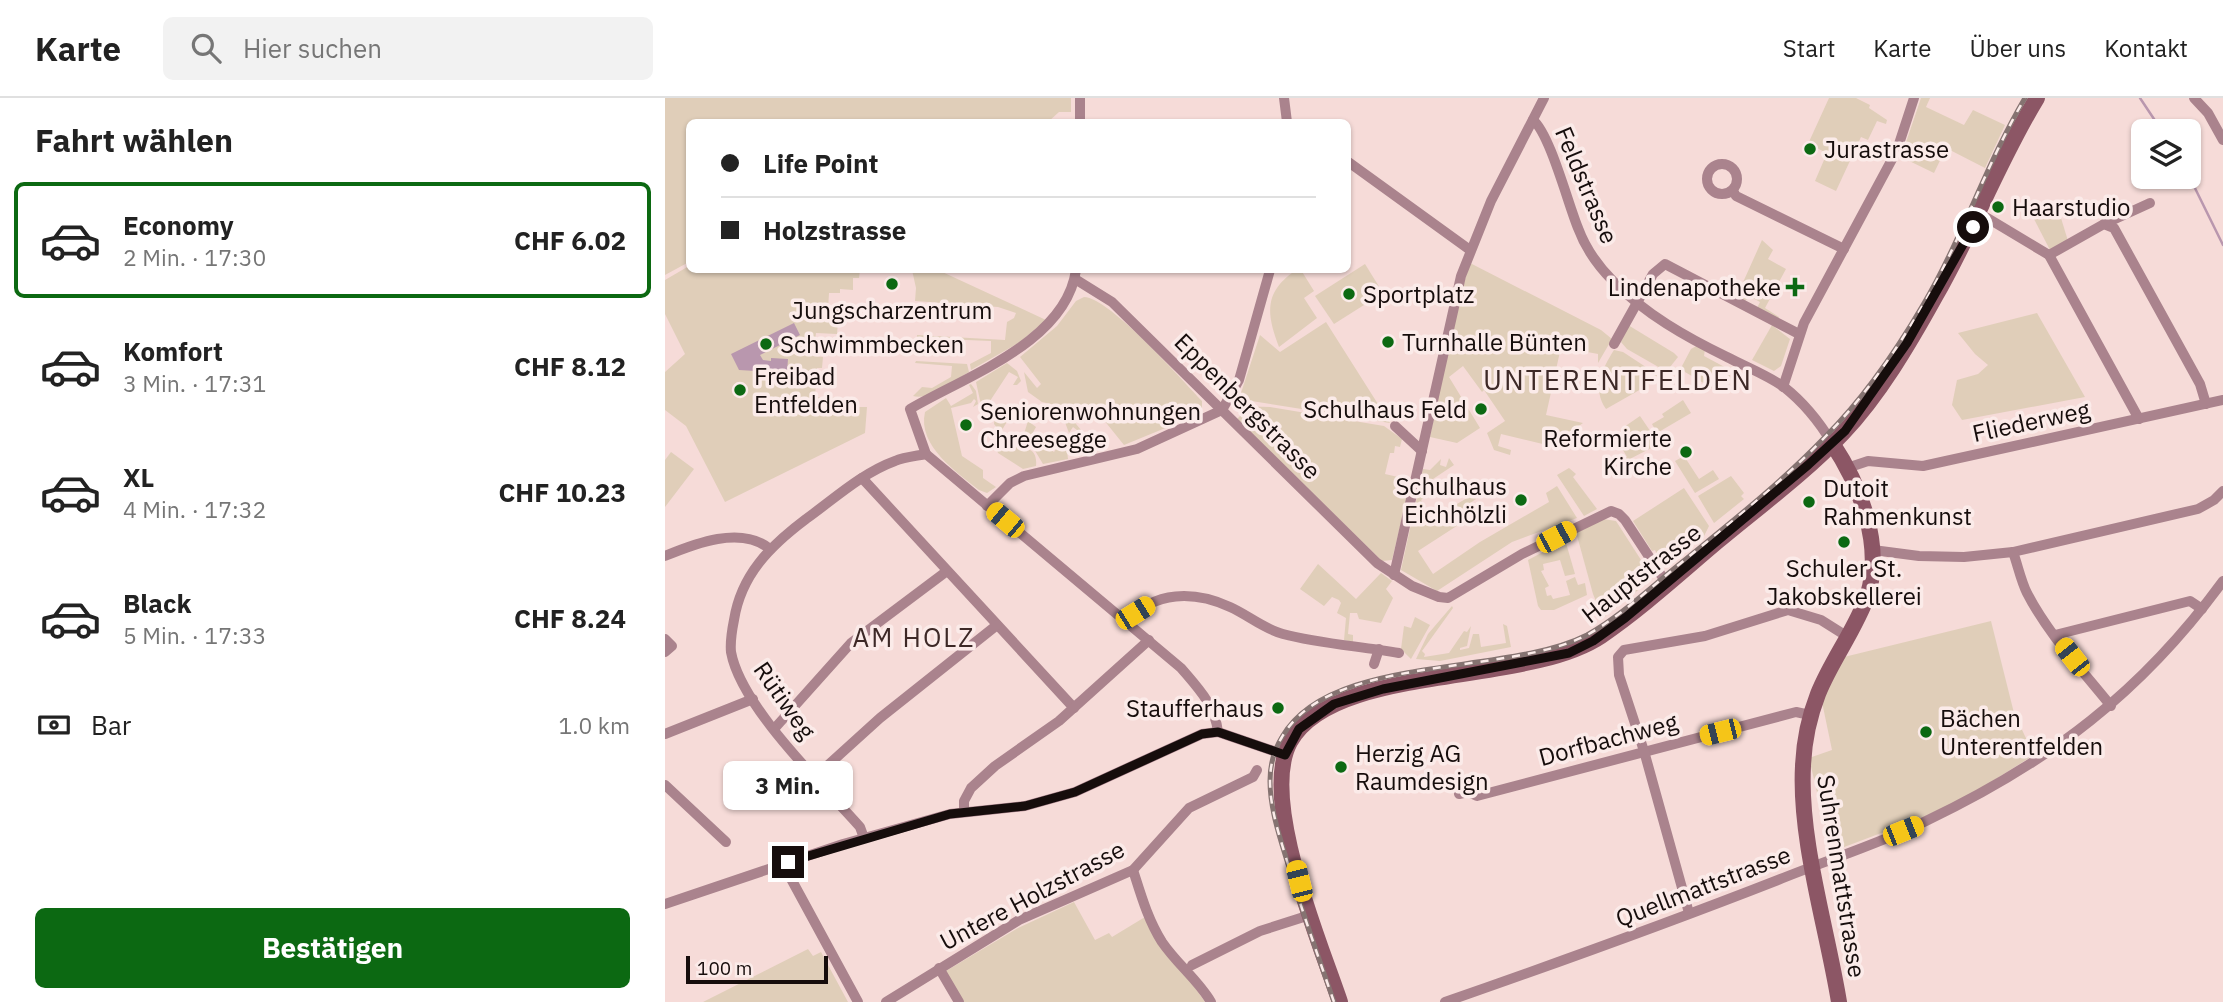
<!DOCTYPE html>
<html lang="de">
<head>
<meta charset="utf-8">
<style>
  body { margin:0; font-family:"IBM Plex Sans",sans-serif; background:#f2f2f2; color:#222; height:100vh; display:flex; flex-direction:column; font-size:26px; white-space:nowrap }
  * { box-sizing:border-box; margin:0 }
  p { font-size:23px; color:#767676 }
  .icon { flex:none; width:38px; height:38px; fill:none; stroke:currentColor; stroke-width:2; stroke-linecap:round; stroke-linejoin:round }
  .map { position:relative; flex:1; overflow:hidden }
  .side { display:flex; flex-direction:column; background:#fff; width:665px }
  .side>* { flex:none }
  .banner { position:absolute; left:21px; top:21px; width:665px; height:154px; border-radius:10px; box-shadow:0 2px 5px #0004; display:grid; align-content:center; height:154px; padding:0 35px; background:#fff }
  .buttons { position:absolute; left:1466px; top:21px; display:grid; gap:14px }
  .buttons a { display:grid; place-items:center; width:70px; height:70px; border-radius:10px; background:#fff; box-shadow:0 2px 5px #0004; font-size:35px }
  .scale { position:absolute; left:21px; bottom:18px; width:142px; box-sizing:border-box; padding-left:7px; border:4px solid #160d0c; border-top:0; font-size:19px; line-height:24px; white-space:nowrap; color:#160d0c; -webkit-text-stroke:5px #fbebe9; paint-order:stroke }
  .end { position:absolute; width:32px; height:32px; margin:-16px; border:9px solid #160d0c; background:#fff; box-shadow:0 0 0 4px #fff }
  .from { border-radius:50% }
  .bubble { position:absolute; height:49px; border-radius:10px; background:#fff; box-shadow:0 2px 5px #0004; font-size:23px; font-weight:800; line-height:49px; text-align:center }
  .car { position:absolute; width:21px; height:42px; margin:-21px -10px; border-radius:9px; box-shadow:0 0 5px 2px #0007; background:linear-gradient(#f5c518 24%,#345 0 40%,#f5c518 0 76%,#345 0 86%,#f5c518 0) }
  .banner b { display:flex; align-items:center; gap:24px; height:66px; font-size:26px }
  .banner b+b { border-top:2px solid #e0e0e0 }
  .banner i { width:18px; height:18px; background:#222 }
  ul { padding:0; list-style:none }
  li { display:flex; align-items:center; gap:21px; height:116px; margin:0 14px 10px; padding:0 21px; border:4px solid transparent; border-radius:10px }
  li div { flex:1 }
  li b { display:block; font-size:26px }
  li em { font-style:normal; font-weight:800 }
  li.selected { border-color:#0c6912 }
  li>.icon { width:63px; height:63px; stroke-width:1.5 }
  h2 { padding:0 35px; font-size:32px; line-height:84px }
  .pay { display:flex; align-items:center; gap:18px; height:77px; padding:0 35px; font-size:26px }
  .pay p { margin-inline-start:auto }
  .button { display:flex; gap:14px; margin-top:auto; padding:14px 35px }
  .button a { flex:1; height:80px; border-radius:10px; background:#0c6912; color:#fff; font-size:28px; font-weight:800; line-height:80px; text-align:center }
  header { display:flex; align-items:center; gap:42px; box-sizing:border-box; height:98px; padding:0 35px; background:#fff; border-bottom:2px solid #e0e0e0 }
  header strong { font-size:33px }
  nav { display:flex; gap:38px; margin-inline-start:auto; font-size:24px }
  .search { width:490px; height:63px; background:#f2f2f2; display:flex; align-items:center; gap:18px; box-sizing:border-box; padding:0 24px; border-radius:10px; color:#767676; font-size:26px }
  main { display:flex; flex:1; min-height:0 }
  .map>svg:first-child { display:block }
  .green { fill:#e0ceb9 }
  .water { fill:#b997ae }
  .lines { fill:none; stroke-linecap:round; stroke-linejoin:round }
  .stream { stroke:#b997ae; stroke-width:2.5 }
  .street { stroke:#aa838d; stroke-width:10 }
  .secondary { stroke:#8c5665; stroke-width:16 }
  .rail-casing { stroke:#857371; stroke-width:5 }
  .rail { stroke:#fbebe9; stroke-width:2.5; stroke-dasharray:8; stroke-linecap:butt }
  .route { stroke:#160d0c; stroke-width:9 }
  .poi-dot { fill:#0c6912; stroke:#fbebe9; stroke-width:2.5 }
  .labels { text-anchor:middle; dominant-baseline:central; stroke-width:7; stroke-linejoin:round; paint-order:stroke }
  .poi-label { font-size:24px; fill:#160d0c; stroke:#fbebe9; text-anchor:start }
  .street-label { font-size:24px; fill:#160d0c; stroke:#fbebe9 }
  .neighbourhood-label { font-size:26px; letter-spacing:2px; fill:#3d2927; stroke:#fbebe9 }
  .quarter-label { font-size:28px; letter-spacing:2px; fill:#3d2927; stroke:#fbebe9 }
</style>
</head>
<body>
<header>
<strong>Karte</strong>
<div class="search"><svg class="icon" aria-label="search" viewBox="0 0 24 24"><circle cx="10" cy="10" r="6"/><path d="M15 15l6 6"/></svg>Hier suchen</div>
<nav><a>Start</a><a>Karte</a><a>Über uns</a><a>Kontakt</a></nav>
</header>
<main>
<section class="side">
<h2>Fahrt wählen</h2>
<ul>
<li class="selected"><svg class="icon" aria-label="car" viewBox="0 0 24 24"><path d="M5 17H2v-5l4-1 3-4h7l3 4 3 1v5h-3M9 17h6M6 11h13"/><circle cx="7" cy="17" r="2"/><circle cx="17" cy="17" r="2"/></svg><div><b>Economy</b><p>2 Min. · 17:30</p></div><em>CHF 6.02</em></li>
<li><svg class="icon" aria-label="car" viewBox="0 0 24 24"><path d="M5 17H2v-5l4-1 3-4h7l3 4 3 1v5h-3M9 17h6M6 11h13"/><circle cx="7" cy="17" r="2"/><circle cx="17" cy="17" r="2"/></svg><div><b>Komfort</b><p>3 Min. · 17:31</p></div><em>CHF 8.12</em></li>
<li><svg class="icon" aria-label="car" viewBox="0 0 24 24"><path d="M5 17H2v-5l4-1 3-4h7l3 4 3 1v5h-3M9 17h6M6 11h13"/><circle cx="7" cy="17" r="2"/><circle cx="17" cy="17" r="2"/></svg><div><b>XL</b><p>4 Min. · 17:32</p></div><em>CHF 10.23</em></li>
<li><svg class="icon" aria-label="car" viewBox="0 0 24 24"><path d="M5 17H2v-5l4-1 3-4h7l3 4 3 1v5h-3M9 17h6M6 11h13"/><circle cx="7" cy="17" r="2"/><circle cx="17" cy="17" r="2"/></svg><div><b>Black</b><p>5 Min. · 17:33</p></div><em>CHF 8.24</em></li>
</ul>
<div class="pay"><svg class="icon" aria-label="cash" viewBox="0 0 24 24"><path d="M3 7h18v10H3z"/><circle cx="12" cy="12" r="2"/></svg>Bar<p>1.0 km</p></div>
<div class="button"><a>Bestätigen</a></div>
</section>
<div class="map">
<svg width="1558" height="904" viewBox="0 0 1558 904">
  <rect width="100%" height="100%" fill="#f6dbd8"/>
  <g class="green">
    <path d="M0 0H406V14H394L383 24H24V164L0 177Z"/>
    <path d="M1164 0H1191L1205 7 1204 10 1222 22 1221 26 1212 23 1203 42 1196 39 1171 93 1150 83 1162 55 1143 46Z"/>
    <path d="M1256 0H1265L1261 9 1299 27 1308 12 1340 27 1320 70 1281 50 1269 75 1236 59Z"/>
    <path d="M1386 108 1396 120 1403 143 1385 152 1369 121Z"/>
    <path d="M1097 142 1108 152 1103 161 1121 171 1100 210 1114 219 1112 223 1091 212 1095 204 1084 198 1079 205 1071 200Z"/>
    <path d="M805 165 936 232 947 241 933 265V256L896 249 881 317 918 325 886 348 836 336 833 348 846 352 845 357 829 352 822 335 840 323 819 292 817 294 798 268 784 279 815 330 792 345 765 339 792 209Z"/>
    <path d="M700 166 718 195 669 226 650 198Z"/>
    <path d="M24 168V172H195L194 180H188V192L175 191V195H164L163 211 174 212 172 236 151 235 148 258 158 259 157 270H152L150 299 173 300V309H202L200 335 60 404 21 328 0 312V274L20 256 0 216V182Z"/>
    <path d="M247 172H273L381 222 355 244 306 272 305 266 326 255V243L252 240V237L340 242 342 224 349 220 351 215 333 209 250 203 251 190Z"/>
    <path d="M631 172H636L649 193 639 200 652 220 614 249C601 215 599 194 631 172Z"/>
    <path d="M419 199C445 200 516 281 537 303V315L459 347 426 306 407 321 433 353 418 345 420 341 411 335 412 332 408 329 404 335 394 308 377 304 363 294 359 274 372 290 376 286 355 259 392 228 411 203Z"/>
    <path d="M1372 215 1420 299 1297 322 1287 307 1292 282 1313 276 1323 267 1310 256 1293 235Z"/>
    <path d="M661 224 725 325 574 301 595 237 615 254Z"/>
    <path d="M963 227 1009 255 1013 259 1005 269 997 271 962 251 956 244Z"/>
    <path d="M1107 227 1125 241 1116 268 1109 273 1087 262Z"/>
    <path d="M1033 247 1040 251 1039 258 1067 273 1065 277 1068 279 1059 293 1047 290 1020 274 1017 268 1026 251Z"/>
    <path d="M949 252 958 254 993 277 983 283 985 286 941 311C927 291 937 271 949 252Z"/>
    <path d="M251 263 302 266 304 274C290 282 264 303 248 298L257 289 267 290 286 279 287 268 250 265Z"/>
    <path d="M342 265 352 273 356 283 352 287H348L353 279 344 274 325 303 346 317 337 332H334L329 326 330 317 316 307 311 284Z"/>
    <path d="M306 286 311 293 313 306 308 309 311 303 309 301 306 305 286 310 297 358 318 372V380L331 389 322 395 314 392C293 375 252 348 260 314L281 300 286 308 308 295 304 287Z"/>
    <path d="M1018 302 1026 315 992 335 987 326 999 319 997 316Z"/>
    <path d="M571 308 605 309 719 328 737 341 735 349 730 348 729 355H725L720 376 746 382 727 462 717 463 572 321 575 318Z"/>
    <path d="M975 318 994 346 959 364 958 362 962 359 955 347 950 349 946 343 961 333 959 329Z"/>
    <path d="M363 323 371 329 366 338 389 354 400 338 417 350 402 353 403 361 378 366 369 351 357 342Z"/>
    <path d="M336 343C340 344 343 347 347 348 359 351 373 348 371 368L358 371 333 355 331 349Z"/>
    <path d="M6 354 29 371 0 409V362Z"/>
    <path d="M1019 358 1034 381 1048 372 1054 381 1030 395 1010 363Z"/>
    <path d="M784 360 789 367 759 387 764 396 756 402 759 407 754 411 762 424 807 397 811 401 795 412 801 422 753 453 768 476 815 444 884 404 881 395 892 388 912 420 847 444 772 493 736 472 758 371 765 372 776 361 775 367 781 369Z"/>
    <path d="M904 370 911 376 908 379 932 411 919 418 892 377Z"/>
    <path d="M1066 378 1079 395 1076 398 1079 401 1049 425 1033 398Z"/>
    <path d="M1019 390 1044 428 1039 438 997 468 990 452 987 453 968 423Z"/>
    <path d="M938 421 951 423 985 476 977 489 938 520 928 496 911 434Z"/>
    <path d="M897 444 901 445 910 476 900 478 895 462 878 466 879 472 876 473 884 488 880 490 882 498 886 497 888 501 905 497 901 483 910 479 913 487 920 485 922 497 889 512H876L873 508 863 462Z"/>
    <path d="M653 466 691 501 716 475 727 483 721 491 728 500 716 525 694 521 692 515H685L683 536 688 537V544L679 542 681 520 672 515 676 505 674 502 667 499 659 508 635 491Z"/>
    <path d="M787 508 788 510 757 553 760 556 759 559 784 555 799 533 802 534 806 528 802 548 795 550V552L804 550 808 536H814L816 549 841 545 838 526 842 528 846 549 775 563 751 561 763 536Z"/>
    <path d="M750 519 765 527 746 561 736 551 739 528 746 530Z"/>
    <path d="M1326 523 1349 615 1369 657 1310 694 1269 715 1166 754 1144 660 1167 652 1157 604 1179 559Z"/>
    <path d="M409 804 430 842 444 835 447 839 480 819 540 904H297L281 873 353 830Z"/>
    <path d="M143 851 148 858 156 854 183 904H38Z"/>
  </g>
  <path class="water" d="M129 225 135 237 95 257 98 262 106 263V260L123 261 122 275 74 272 66 256Z"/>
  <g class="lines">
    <g class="stream">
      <path d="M1475 0 1497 33"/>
      <path d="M1524 78 1558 147"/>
    </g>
    <g class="street">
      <path d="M619 0 622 24"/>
      <path d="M1529 0 1543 15 1558 42"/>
      <path d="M868 22C885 36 903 106 913 130 920 149 933 168 948 183 980 216 1021 239 1062 259 1081 269 1102 277 1119 289 1138 304 1155 325 1167 345"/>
      <path d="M415 24V0"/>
      <path d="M682 63 805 152"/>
      <circle cx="1057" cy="81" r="15"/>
      <path d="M1068 93 1071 98 1179 151"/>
      <path d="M1314 115 1384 157 1474 321"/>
      <path d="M1439 126 1485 105"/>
      <path d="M1384 157 1439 126 1449 130 1535 286 1541 306"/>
      <path d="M411 172C401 244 301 278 245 311L261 356 516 570C533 590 550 607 553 634"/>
      <path d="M410 181 447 204 712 465 747 488 774 499 783 500 857 456 946 413 954 416 960 422 1002 486"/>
      <path d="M949 246 988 176 1000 166 1134 236"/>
      <path d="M1118 289 1139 225 1232 52 1249 0"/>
      <path d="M730 328 757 353"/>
      <path d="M1182 370 1203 363 1258 368 1558 302"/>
      <path d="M197 380 409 610"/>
      <path d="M322 408 345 385 359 378 472 351 557 312 574 282 605 172"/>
      <path d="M1208 452 1254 458 1299 459 1348 454 1533 411 1549 402 1558 393"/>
      <path d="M1348 454C1353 468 1356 483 1362 495 1383 536 1418 573 1446 608"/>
      <path d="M0 458C29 446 76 427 105 451"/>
      <path d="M729 477 796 178 826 103 879 0"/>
      <path d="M463 524C489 492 530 493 565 509 583 517 599 531 618 536 655 546 696 548 734 555"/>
      <path d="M1390 537 1525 503 1537 511"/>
      <path d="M0 541 7 548 0 554"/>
      <path d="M709 566 714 551"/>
      <path d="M109 631 186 545 282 473"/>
      <path d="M0 636 88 601"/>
      <path d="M151 678 215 620 332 527"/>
      <path d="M0 687 61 744"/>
      <path d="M794 696 803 694 812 698 1131 614 1145 617"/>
      <path d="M299 714V703L306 690 330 668 394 623 484 542"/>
      <path d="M199 740 195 729C158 687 76 609 66 554 65 544 67 532 69 522 76 477 105 448 141 421 169 401 197 375 230 363 239 359 251 358 261 356"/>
      <path d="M118 766 193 904"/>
      <path d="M468 772C476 797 483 822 497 844 512 866 533 882 546 904"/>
      <path d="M0 806 178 746 285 716 360 708 410 694 537 636 553 634 620 657"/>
      <path d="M1024 815 979 653 954 577 953 559 959 552 1040 538 1123 512 1156 522 1183 539"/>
      <path d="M527 867 595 833 645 817"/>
      <path d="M274 870 294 904"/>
      <path d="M221 904 354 822 468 772 524 710 588 679 592 672"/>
      <path d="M780 904C892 865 1003 825 1113 782 1162 762 1214 746 1261 723 1385 664 1477 594 1558 483"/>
    </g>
    <g class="secondary">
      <path d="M1167 345C1195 387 1218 446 1203 496 1191 531 1167 561 1153 596 1144 619 1139 643 1138 668 1134 742 1162 830 1174 904"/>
      <path d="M675 904C655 844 594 702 625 644 669 565 860 589 936 538 977 510 1015 475 1053 443 1095 408 1140 375 1178 335 1214 297 1244 246 1270 199 1307 135 1333 64 1372 0"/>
    </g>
    <g class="rail-casing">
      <path id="rail" d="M669 904C653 858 637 813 623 766 615 740 605 711 605 683 605 668 609 652 617 639 665 555 840 579 922 537 956 518 986 489 1016 465 1065 425 1116 385 1160 339 1198 301 1231 253 1258 207 1297 141 1321 66 1360 0"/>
    </g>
    <use href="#rail" class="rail"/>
  </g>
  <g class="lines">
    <path class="route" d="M123 764 285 716 360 708 410 694 537 636 553 634 620 657 634 631 669 606 718 591 904 555 928 543 960 520 1143 367 1180 333 1242 245 1308 129"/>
  </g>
  <g class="poi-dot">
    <circle cx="1145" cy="51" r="7"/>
    <circle cx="1333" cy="109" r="7"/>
    <circle cx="227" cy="186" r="7"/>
    <path d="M1126.5 178.5h7v7h7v7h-7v7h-7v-7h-7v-7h7z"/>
    <circle cx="684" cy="196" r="7"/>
    <circle cx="723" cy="244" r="7"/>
    <circle cx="101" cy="246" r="7"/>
    <circle cx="75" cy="292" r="7"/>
    <circle cx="816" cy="311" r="7"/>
    <circle cx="301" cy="327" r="7"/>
    <circle cx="1021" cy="354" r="7"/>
    <circle cx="856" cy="402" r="7"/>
    <circle cx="1144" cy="404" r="7"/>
    <circle cx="1179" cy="444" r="7"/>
    <circle cx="613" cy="610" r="7"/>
    <circle cx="1261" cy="634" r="7"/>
    <circle cx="676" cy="669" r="7"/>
  </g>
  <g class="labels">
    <g class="poi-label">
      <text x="1159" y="51">Jurastrasse</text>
      <text x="1347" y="109">Haarstudio</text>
      <text x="1116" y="189" text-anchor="end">Lindenapotheke</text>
      <text x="698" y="196">Sportplatz</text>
      <text x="227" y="212" text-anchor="middle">Jungscharzentrum</text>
      <text x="737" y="244">Turnhalle Bünten</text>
      <text x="115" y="246">Schwimmbecken</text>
      <text x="89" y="278">Freibad<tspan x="89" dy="28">Entfelden</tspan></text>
      <text x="802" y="311" text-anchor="end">Schulhaus Feld</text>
      <text x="315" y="313">Seniorenwohnungen<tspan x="315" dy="28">Chreesegge</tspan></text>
      <text x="1007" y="340" text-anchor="end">Reformierte<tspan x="1007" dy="28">Kirche</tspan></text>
      <text x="842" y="388" text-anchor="end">Schulhaus<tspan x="842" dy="28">Eichhölzli</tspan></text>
      <text x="1158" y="390">Dutoit<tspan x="1158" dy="28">Rahmenkunst</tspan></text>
      <text x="1179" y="470" text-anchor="middle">Schuler St.<tspan x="1179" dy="28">Jakobskellerei</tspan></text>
      <text x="599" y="610" text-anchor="end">Staufferhaus</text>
      <text x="1275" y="620">Bächen<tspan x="1275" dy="28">Unterentfelden</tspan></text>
      <text x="690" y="655">Herzig AG<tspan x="690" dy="28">Raumdesign</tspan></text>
    </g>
    <g class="street-label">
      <text transform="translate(922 87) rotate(67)">Feldstrasse</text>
      <text transform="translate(583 308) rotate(45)">Eppenbergstrasse</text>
      <text transform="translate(1366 323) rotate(-12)">Fliederweg</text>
      <text transform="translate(976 475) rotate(-38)">Hauptstrasse</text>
      <text transform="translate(120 602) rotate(55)">Rütiweg</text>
      <text transform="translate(943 641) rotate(-15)">Dorfbachweg</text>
      <text transform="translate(1177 778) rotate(81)">Suhrenmattstrasse</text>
      <text transform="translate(1038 788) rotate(-21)">Quellmattstrasse</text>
      <text transform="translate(367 797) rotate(-28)">Untere Holzstrasse</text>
    </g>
    <g class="neighbourhood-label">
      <text x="249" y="539">AM HOLZ</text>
    </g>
    <g class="quarter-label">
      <text x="953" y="281">UNTERENTFELDEN</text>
    </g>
  </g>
</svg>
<div class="buttons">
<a><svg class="icon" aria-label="layers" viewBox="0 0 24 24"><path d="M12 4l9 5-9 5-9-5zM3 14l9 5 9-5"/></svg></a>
</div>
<div class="scale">100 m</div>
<i class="end from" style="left:1308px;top:129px"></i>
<i class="end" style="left:123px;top:764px"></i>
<div class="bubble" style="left:58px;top:663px;width:130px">3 Min.</div>
<i class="car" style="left:340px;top:422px;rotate:310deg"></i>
<i class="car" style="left:891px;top:439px;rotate:62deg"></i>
<i class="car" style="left:470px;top:515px;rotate:58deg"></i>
<i class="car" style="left:1407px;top:559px;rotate:322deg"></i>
<i class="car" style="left:1055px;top:634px;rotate:256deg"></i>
<i class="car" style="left:1238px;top:733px;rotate:68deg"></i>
<i class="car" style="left:634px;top:783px;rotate:346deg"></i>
<div class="banner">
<b><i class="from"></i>Life Point</b>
<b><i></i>Holzstrasse</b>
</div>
</div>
</main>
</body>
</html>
